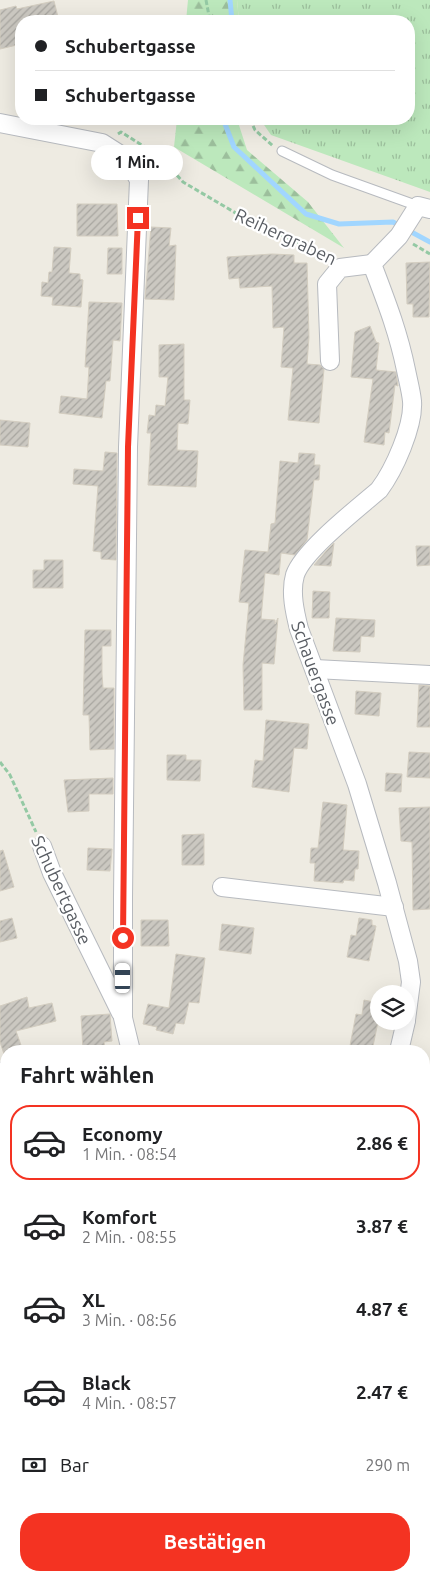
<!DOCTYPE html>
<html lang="de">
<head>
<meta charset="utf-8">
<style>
  body { margin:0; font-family:Ubuntu,sans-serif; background:#f2f2f2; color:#202124; height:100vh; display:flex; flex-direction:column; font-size:19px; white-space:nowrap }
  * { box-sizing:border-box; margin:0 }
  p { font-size:16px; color:#757577 }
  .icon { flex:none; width:28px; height:28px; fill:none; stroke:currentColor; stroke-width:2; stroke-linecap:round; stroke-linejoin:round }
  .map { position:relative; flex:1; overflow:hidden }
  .panel { position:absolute; left:0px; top:1045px; width:430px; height:536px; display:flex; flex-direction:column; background:#fff; border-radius:20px 20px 0 0; box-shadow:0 5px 20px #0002 }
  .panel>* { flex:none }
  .guide { position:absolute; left:15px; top:15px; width:400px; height:110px; border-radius:20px; box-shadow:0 5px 20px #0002; display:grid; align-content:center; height:110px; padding:0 20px; background:#fff }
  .tools { position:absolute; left:370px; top:985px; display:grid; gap:10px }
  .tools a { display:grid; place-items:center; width:45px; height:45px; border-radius:50%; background:#fff; box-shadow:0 5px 20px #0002; font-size:25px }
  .end { position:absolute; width:22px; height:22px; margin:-11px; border:6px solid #f43322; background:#fff; box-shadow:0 0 0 2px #fff }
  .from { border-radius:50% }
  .bubble { position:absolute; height:35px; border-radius:18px; background:#fff; box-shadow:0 5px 20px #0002; font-size:16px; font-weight:700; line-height:35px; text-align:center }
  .car { position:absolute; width:15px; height:30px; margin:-15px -8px; border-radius:6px; box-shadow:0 0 4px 1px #0007; background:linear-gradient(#fff 24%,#345 0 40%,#fff 0 76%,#345 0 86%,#fff 0) }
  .guide b { display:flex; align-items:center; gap:18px; height:48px; font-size:19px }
  .guide b+b { border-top:1px solid #e0e0e0 }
  .guide i { width:12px; height:12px; background:#202124 }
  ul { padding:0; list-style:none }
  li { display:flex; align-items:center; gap:15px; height:75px; margin:0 10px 8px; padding:0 10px; border:2px solid transparent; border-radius:20px }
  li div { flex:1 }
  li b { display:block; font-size:19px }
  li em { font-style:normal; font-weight:700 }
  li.selected { border-color:#f43322 }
  li>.icon { width:45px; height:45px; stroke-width:1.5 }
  h2 { padding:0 20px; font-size:22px; line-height:60px }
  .pay { display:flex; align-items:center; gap:12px; height:55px; padding:0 20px; font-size:19px }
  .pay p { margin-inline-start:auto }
  .cta { display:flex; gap:10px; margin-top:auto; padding:10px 20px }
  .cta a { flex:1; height:58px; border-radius:20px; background:#f43322; color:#fff; font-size:20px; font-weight:700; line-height:58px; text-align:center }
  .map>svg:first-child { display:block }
  .forest { fill:url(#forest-firs) }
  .park { fill:url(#park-tufts) }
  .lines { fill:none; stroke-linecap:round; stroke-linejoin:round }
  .stream { stroke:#a1d6ff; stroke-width:5 }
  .building { fill:url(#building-hatch); stroke:#d3cdc0 }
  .service-casing { stroke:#b7babf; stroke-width:11 }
  .minor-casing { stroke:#b7babf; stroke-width:20 }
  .path { stroke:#94c9a4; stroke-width:3; stroke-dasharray:5 2.5; stroke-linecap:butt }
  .service { stroke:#fff; stroke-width:9 }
  .minor { stroke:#fff; stroke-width:18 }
  .route { stroke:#f43322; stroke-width:6 }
  .labels { text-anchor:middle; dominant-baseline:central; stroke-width:4.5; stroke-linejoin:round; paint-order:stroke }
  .street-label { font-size:18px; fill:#5a5e64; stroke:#fff }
</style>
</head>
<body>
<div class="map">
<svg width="430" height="1581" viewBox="0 0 430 1581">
  <defs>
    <pattern id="forest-firs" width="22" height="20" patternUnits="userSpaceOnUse" patternTransform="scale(1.25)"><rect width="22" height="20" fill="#bce8bc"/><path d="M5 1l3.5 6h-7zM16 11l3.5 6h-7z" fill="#9cbf9c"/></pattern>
    <pattern id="park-tufts" width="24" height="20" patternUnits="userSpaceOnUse" patternTransform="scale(1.25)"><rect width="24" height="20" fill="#bce8bc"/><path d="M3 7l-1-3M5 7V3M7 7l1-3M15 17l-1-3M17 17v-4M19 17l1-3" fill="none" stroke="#9cbf9c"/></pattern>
    <pattern id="building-hatch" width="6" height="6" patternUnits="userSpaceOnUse" patternTransform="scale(1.25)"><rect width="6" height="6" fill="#cbc8c1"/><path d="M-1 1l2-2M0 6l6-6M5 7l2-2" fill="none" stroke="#a8a6a0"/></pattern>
  </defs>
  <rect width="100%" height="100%" fill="#eeebe2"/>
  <g class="forest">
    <path d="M188 0H237L239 21H186Z"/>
    <path d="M177 119H237L247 150 308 202 344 248 174 147Z"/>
    <path d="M0 1137 6 1138V1272L0 1276Z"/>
  </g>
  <path class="park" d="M237 0H430V192L271 135 260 119H409V21H239Z"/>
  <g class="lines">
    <g class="stream">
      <path d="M230 0 232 21"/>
      <path d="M223 119 234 147 306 214 339 224 393 222 430 242"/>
      <path d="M424 1127 430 1117"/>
      <path d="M424 1492 430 1497"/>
    </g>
  </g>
  <g class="building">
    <path d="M54 1 59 21H21V44L0 49V10L16 6 17 9Z"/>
    <path d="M77 204H117L118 236H77Z"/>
    <path d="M151 227 171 228 169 246 176 245 174 300 145 299Z"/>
    <path d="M54 247 71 248 69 273 80 274V279L83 280 81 307 52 305 53 297 41 296 42 282 48 283 49 272H52Z"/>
    <path d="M108 248H122V274H107Z"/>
    <path d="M272 254 294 255V263H307L309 337 307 364 320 365 324 369 319 423 288 420 293 368 281 367 284 327 273 328 272 286 240 288 239 278 229 279 227 257Z"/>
    <path d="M430 262 429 317H413V304H407L406 263Z"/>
    <path d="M89 302 122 303 120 341 113 340 110 381H106L102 418 59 413 61 396 87 399 89 367H85Z"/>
    <path d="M370 326 376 342 379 343 376 370 396 372 398 386 395 385 389 433 385 432 384 445 364 442 373 379 351 377 355 332Z"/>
    <path d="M184 344V400H190L188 424 178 423 177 450 198 451 196 487 148 485 151 433H147L149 415 155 416 156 405 165 406 168 377H159V345Z"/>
    <path d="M0 420 30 423 28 447 0 445Z"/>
    <path d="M105 452 117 453 116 560 101 559V552L93 551 98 486 73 484 74 469 103 471Z"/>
    <path d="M299 453 315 454 314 465H320L319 480H314L307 540 295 555 281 553 279 575 265 573 261 619 275 620V624L278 618 274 664 262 663V710H244L243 665 249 603 239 602 245 550 268 552 271 524 275 523 280 461 298 463Z"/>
    <path d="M334 543 331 566 314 565 327 550Z"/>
    <path d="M416 546H430V565L417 566Z"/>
    <path d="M44 560H63V588H33V570H44Z"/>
    <path d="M313 591 330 592 329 618H312Z"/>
    <path d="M336 618 375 620 374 637 361 636 360 652 333 651Z"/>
    <path d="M85 630H111V646H102V674L103 688H114V749L90 750 89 715H83Z"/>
    <path d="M419 685 430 686V727H417Z"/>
    <path d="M356 691 381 693 379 716 355 714Z"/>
    <path d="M266 720 309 724 307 749 294 748 289 792 252 787 255 760 263 761Z"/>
    <path d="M409 752 430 753V778L407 777Z"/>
    <path d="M167 755H186V760H201L200 781 167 780Z"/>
    <path d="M386 773 402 774 401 792 385 791Z"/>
    <path d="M113 778V794H89V811L68 812 64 780Z"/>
    <path d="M323 802 347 805 343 850 359 851 358 869H355L354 881 344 880 343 883 314 881 315 863H310L311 848H318Z"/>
    <path d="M430 807V909L413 910 412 842 401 841 399 808Z"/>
    <path d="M204 834V865H182V835Z"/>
    <path d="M88 848 112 849 110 871 87 870Z"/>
    <path d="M3 850 14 887 0 891V851Z"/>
    <path d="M12 918 17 938 0 942V921Z"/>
    <path d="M359 918 372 920V925L376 926 369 961 347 957 351 935 356 936Z"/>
    <path d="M141 920H168L169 946H141Z"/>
    <path d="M222 924 254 928 251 954 219 950Z"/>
    <path d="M176 954 205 958 199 1003 189 1002 184 1024 176 1023 173 1034 156 1030 157 1027 143 1024 148 1004 169 1008Z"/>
    <path d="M27 997 29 1008 52 1003 56 1021 16 1031 22 1048 6 1051 4 1054 0 1042V1006Z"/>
    <path d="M364 1000 379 1003V1017L372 1051H349L356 1014 362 1015Z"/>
    <path d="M110 1014 112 1041 104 1042 105 1049 83 1050 81 1016Z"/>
  </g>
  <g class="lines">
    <g class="service-casing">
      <g id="service">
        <path d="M282 151 332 175 418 206"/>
        <path d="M0 1373 6 1374"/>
      </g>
    </g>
    <g class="minor-casing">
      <g id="minor">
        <path d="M0 123 102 143 127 159 139 180 128 447 123 898V1018L131 1051"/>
        <path d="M330 361 327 284 340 268 372 264"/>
        <path d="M315 669 430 675"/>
        <path d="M42 846 52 873 121 1013"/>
        <path d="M222 887 394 907"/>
        <path d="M406 1020 411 982 408 961 387 883 357 784 299 629C295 613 290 592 295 575 303 551 358 508 379 490 394 470 414 426 412 401 411 391 408 380 406 370 398 331 386 301 372 264L399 236 418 206 430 209"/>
        <path d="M399 1051 406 1021"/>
        <path d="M0 1072 6 1071"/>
        <path d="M247 1575V1581"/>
        <path d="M93 1581 94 1575"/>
      </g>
    </g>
    <g class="path">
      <path d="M206 0 210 21"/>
      <path d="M250 119 255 130 273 146"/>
      <path d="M118 134 121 132 161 157 183 182 251 222 330 256"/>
      <path d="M413 244 430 254"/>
      <path d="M0 762 10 775 36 832"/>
      <path d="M424 1097 430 1084"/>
      <path d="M424 1506 430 1512"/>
    </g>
    <use href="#service" class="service"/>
    <use href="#minor" class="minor"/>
  </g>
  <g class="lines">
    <path class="route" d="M123 938 128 447 138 218"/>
  </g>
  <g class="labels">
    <g class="street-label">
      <text transform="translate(286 236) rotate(25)">Reihergraben</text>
      <text transform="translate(316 673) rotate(70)">Schauergasse</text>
      <text transform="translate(62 890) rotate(65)">Schubertgasse</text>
    </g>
  </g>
</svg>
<div class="tools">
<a><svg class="icon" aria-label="layers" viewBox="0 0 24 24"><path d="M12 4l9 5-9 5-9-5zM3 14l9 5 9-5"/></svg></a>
</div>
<i class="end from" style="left:123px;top:938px"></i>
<i class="end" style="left:138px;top:218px"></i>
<div class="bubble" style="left:91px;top:145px;width:92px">1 Min.</div>
<i class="car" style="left:123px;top:978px;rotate:0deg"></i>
<div class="guide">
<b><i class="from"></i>Schubertgasse</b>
<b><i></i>Schubertgasse</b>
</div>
<section class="panel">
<h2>Fahrt wählen</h2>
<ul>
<li class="selected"><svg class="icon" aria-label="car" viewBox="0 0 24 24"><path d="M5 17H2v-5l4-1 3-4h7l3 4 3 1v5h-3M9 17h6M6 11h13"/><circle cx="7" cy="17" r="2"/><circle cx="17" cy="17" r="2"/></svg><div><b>Economy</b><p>1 Min. · 08:54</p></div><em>2.86 €</em></li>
<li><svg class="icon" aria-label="car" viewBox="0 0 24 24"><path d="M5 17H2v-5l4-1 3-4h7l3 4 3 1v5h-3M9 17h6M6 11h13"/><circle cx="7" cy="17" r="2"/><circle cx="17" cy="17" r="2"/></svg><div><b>Komfort</b><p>2 Min. · 08:55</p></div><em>3.87 €</em></li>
<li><svg class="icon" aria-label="car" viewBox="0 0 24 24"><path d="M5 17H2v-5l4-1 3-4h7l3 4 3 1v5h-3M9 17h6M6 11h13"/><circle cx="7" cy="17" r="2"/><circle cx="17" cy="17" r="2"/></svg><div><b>XL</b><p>3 Min. · 08:56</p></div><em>4.87 €</em></li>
<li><svg class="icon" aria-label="car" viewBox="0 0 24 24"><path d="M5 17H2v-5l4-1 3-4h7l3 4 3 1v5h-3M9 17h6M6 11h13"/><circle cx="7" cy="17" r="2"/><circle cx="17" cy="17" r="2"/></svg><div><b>Black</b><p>4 Min. · 08:57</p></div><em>2.47 €</em></li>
</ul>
<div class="pay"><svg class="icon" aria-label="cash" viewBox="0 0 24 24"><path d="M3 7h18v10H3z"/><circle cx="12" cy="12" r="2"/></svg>Bar<p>290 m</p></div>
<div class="cta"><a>Bestätigen</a></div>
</section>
</div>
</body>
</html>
